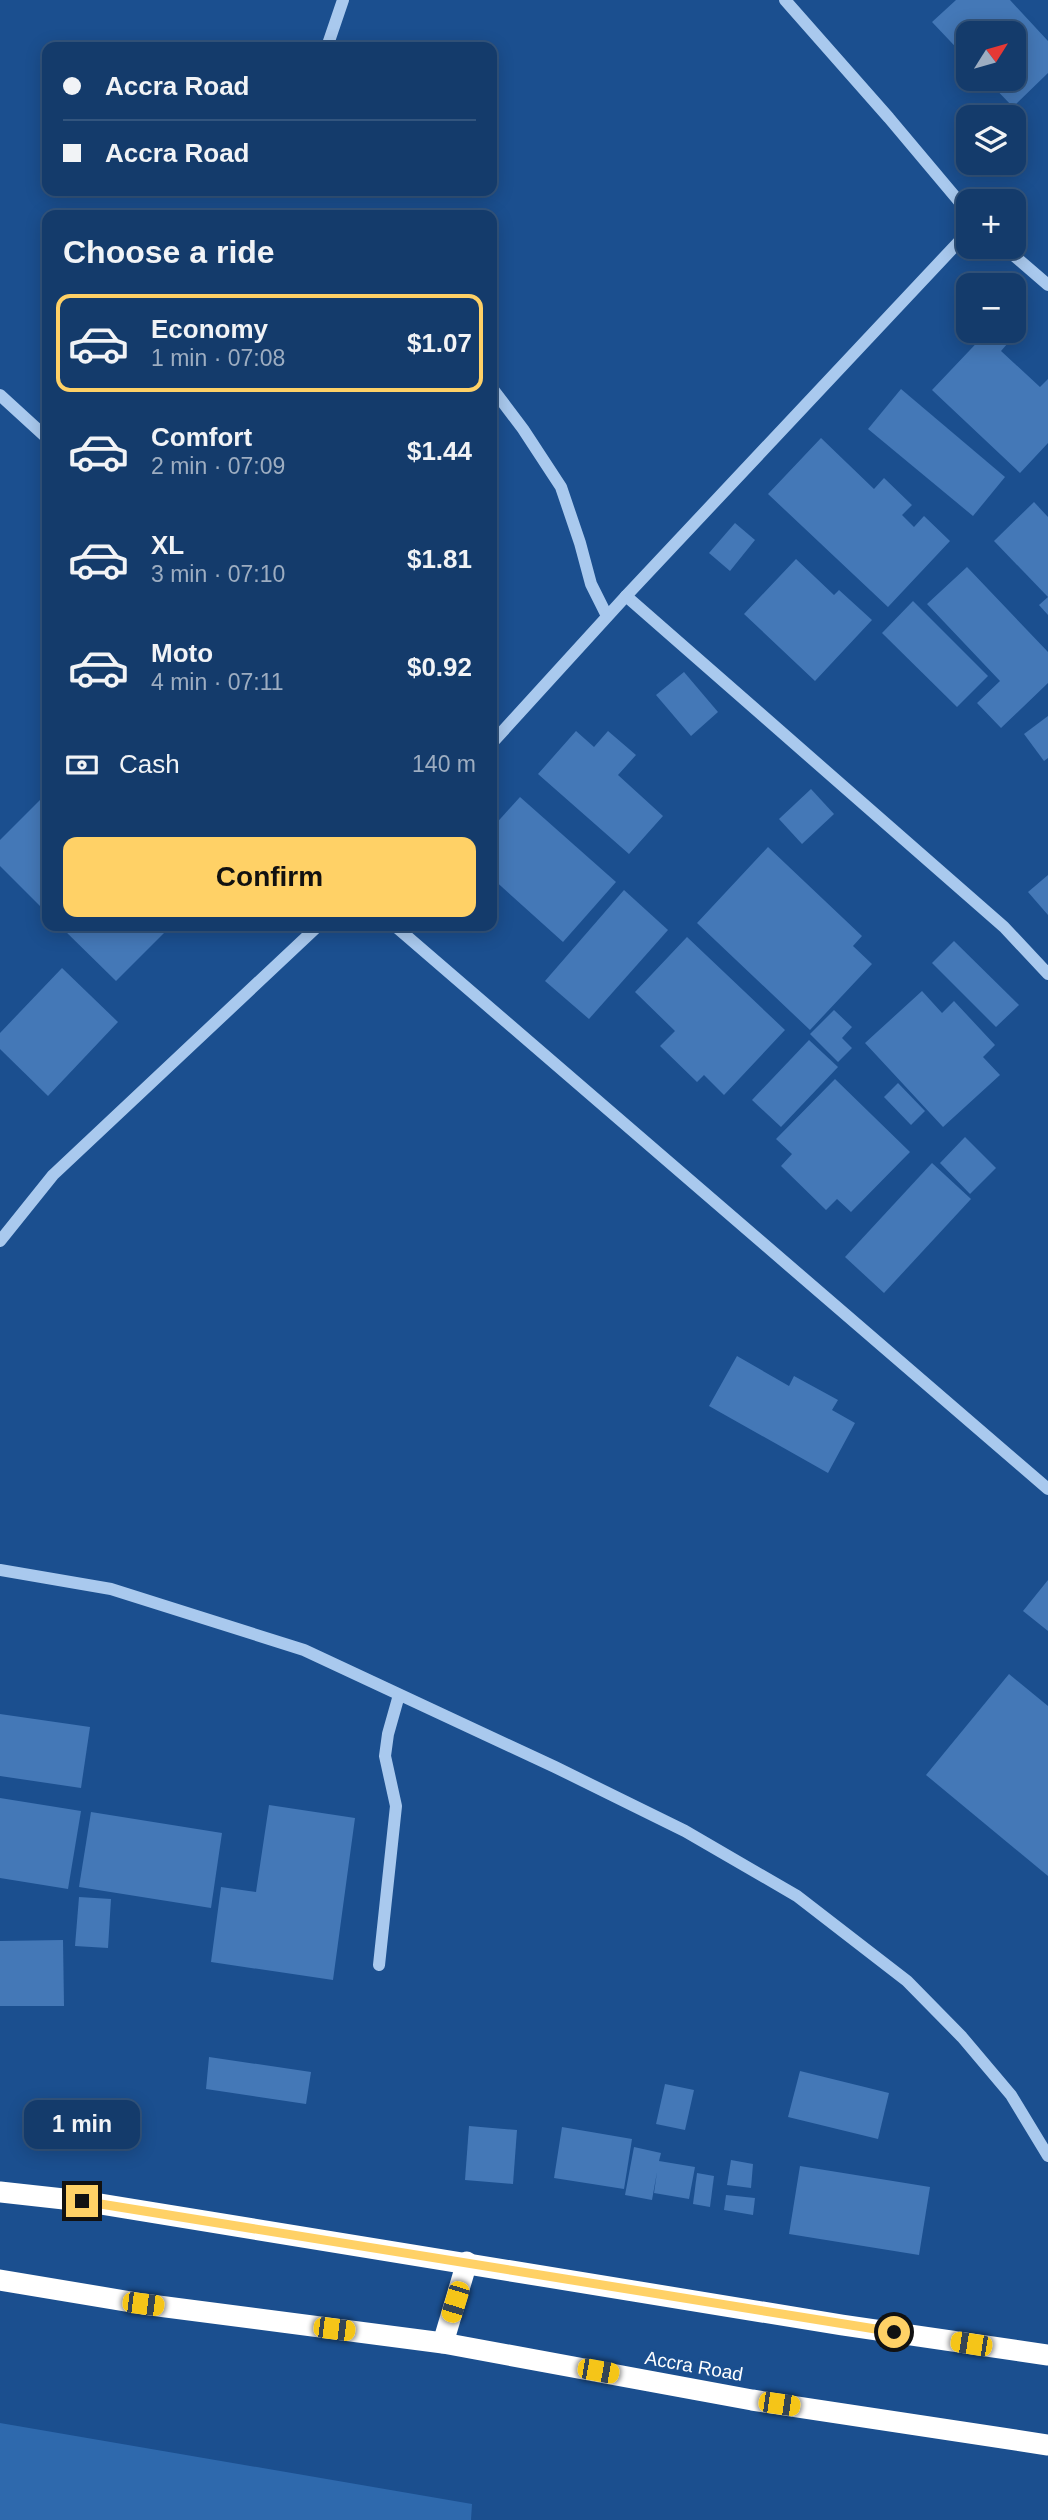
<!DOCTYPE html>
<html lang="en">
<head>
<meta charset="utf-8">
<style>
  body { margin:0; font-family:Helvetica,sans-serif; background:#1d4271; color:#f1f3f6; height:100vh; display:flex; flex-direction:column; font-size:26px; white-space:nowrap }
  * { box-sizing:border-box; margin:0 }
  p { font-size:23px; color:#9dadc1 }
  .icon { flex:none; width:38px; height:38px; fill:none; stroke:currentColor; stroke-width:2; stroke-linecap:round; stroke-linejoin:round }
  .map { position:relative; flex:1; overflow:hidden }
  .sheet { position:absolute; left:42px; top:210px; width:455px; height:721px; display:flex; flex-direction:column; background:#143b6b; border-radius:14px; box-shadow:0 4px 18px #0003,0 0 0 2px #33557e }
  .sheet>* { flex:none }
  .hud { position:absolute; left:42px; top:42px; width:455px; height:154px; border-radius:14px; box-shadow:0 4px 18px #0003,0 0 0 2px #33557e; display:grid; align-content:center; height:154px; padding:0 21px; background:#143b6b }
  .needle { width:46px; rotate:53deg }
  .fabs { position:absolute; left:956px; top:21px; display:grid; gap:14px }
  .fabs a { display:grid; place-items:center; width:70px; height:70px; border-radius:14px; background:#143b6b; box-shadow:0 4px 18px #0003,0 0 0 2px #33557e; font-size:35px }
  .end { position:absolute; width:32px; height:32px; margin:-16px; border:9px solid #ffd166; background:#111; box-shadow:0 0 0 4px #111 }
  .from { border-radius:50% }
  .bubble { position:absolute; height:49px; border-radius:14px; background:#143b6b; box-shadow:0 4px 18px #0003,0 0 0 2px #33557e; font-size:23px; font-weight:700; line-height:49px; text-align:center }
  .car { position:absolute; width:21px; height:42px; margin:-21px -10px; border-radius:9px; box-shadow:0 0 5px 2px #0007; background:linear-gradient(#f5c518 24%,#345 0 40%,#f5c518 0 76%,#345 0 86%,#f5c518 0) }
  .hud b { display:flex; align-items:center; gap:24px; height:66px; font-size:26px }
  .hud b+b { border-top:2px solid #33557e }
  .hud i { width:18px; height:18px; background:#f1f3f6 }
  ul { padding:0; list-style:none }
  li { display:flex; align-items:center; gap:21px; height:98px; margin:0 14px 10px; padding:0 7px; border:4px solid transparent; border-radius:14px }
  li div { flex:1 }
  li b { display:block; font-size:26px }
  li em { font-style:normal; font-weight:700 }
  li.on { border-color:#ffd166 }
  li>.icon { width:63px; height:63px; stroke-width:1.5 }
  h2 { padding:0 21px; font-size:32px; line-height:84px }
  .pay { display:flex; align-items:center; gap:18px; height:77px; padding:0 21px; font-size:26px }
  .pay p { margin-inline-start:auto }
  .primary-button { display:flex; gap:14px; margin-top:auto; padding:14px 21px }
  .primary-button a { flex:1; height:80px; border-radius:14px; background:#ffd166; color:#111; font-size:28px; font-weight:700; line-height:80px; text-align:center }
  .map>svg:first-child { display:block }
  .green { fill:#2e69ad }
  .building { fill:#4478b7 }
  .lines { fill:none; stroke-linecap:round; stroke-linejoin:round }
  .minor { stroke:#a9c9ee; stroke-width:12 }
  .highway { stroke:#fff; stroke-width:21 }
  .route { stroke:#ffd166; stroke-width:9 }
  .labels { text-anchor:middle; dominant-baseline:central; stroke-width:6; stroke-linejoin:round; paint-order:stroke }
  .street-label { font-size:19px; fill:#fff; stroke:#1b4f8f }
</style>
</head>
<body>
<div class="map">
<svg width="1048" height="2520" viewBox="0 0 1048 2520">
  <rect width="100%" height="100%" fill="#1b4f8f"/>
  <path class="green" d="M0 2423 472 2504 471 2520H0Z"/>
  <g class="building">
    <path d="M956 0H1010L1048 41V73L1013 107 986 79H1013V33H968V60L932 22Z"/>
    <path d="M988 331H995L1008 343 1001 351 1040 387 1048 379V443L1020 473 932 390Z"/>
    <path d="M901 389 1005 477 973 516 868 429Z"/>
    <path d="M821 438 874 489 884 478 912 505 902 515 914 527 924 516 950 541 888 607 768 494Z"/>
    <path d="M1034 502 1048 517V597L994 541Z"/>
    <path d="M735 523 755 540 730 571 709 553Z"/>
    <path d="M796 559 834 595 839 590 872 620 815 681 744 614Z"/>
    <path d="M967 567 1048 652V683L1001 728 977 703 1000 681 927 604Z"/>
    <path d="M1048 597V615L1039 605Z"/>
    <path d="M913 601 988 676 957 707 882 633Z"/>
    <path d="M684 672 718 712 691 736 656 695Z"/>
    <path d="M1048 716V758L1044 761 1024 734Z"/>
    <path d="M576 731 594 747 608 731 636 755 618 775 663 816 629 854 538 774Z"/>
    <path d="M811 789 834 814 802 844 779 819Z"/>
    <path d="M47 793V913L0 866V840Z"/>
    <path d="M520 797 616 882 563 942 492 878V828Z"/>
    <path d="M768 847 862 936 853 946 872 964 810 1030 697 923Z"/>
    <path d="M1048 875V915L1028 892Z"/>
    <path d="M624 890 668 930 589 1019 545 981Z"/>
    <path d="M60 926H171L116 981Z"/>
    <path d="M687 937 785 1030 724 1095 704 1075 697 1082 660 1046 675 1031 635 992Z"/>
    <path d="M954 941 1019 1005 996 1027 932 963Z"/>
    <path d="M62 968 118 1022 48 1096 0 1049V1033Z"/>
    <path d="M922 991 942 1013 954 1001 995 1045 983 1057 1000 1075 943 1127 865 1043Z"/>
    <path d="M834 1010 852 1027 842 1038 852 1048 838 1062 810 1034Z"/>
    <path d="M809 1040 838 1067 781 1127 752 1100Z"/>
    <path d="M835 1079 910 1152 851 1212 837 1199 826 1210 781 1166 792 1154 776 1139Z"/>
    <path d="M898 1083 925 1111 911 1125 884 1097Z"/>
    <path d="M965 1137 996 1168 970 1194 940 1163Z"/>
    <path d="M932 1163 971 1199 884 1293 845 1257Z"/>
    <path d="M737 1356 789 1386 794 1376 838 1400 832 1410 855 1423 828 1473 709 1406Z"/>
    <path d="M1048 1580V1631L1023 1611Z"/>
    <path d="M1009 1674 1048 1706V1876L926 1775Z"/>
    <path d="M0 1714 90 1727 81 1788 0 1776Z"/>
    <path d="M0 1798 81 1811 68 1889 0 1878Z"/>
    <path d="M269 1805 355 1818 333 1980 211 1962 221 1887 256 1892Z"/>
    <path d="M91 1812 222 1833 211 1908 79 1887Z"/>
    <path d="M79 1897 111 1899 108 1948 75 1946Z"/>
    <path d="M63 1940 64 2006H0V1941Z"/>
    <path d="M209 2057 311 2072 306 2104 206 2089Z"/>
    <path d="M800 2071 889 2093 878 2139 788 2117Z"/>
    <path d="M665 2084 694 2090 685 2130 656 2124Z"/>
    <path d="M469 2126 517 2130 513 2184 465 2180Z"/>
    <path d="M562 2127 632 2139 624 2189 554 2178Z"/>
    <path d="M634 2147 661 2153 659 2161 695 2167 689 2199 654 2193 657 2172 652 2200 625 2195Z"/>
    <path d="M731 2160 753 2164 751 2188 727 2185Z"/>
    <path d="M800 2166 930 2187 919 2255 789 2234Z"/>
    <path d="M697 2173 714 2176 710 2207 693 2204Z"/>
    <path d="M726 2195 755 2198 753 2215 724 2210Z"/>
  </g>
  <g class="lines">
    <g class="minor">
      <path d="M785 0 889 118 968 212"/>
      <path d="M327 47 343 0"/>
      <path d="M1004 247 1048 285"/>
      <path d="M492 388 523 429 561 487 580 543 591 584 607 616"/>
      <path d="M0 395 47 438"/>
      <path d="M626 596 1004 927 1048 974"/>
      <path d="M492 743 626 596 968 232"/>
      <path d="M395 926 1048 1489"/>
      <path d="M0 1241 53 1175 318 926"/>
      <path d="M0 1570 111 1589 304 1650 555 1767 685 1831 797 1896 907 1981 962 2037 1011 2095 1048 2156"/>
      <path d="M379 1965 396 1806 385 1756 388 1734 399 1695"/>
    </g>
    <g class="highway">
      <path d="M0 2192 82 2201 842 2325 1048 2355"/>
      <path d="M0 2280 143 2304 443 2343 752 2400 1048 2445"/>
      <path d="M443 2343 467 2262"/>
    </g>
  </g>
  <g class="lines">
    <path class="route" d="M82 2201 894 2332"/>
  </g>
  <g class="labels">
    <g class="street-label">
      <text transform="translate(694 2366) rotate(10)">Accra Road</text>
    </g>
  </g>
</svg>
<div class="fabs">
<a><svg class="needle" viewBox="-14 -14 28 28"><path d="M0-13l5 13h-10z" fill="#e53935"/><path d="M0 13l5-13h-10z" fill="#9dadc1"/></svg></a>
<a><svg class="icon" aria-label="layers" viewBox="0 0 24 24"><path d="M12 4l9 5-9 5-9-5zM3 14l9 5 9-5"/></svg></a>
<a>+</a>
<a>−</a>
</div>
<i class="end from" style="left:894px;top:2332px"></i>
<i class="end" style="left:82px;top:2201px"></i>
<div class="bubble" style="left:24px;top:2100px;width:116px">1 min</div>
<i class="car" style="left:455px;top:2302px;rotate:197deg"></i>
<i class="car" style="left:143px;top:2304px;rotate:97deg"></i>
<i class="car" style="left:334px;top:2329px;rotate:97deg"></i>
<i class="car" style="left:971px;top:2344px;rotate:279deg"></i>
<i class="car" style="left:598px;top:2371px;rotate:100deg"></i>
<i class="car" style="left:779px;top:2404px;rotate:98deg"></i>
<div class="hud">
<b><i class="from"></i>Accra Road</b>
<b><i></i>Accra Road</b>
</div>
<section class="sheet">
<h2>Choose a ride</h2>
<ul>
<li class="on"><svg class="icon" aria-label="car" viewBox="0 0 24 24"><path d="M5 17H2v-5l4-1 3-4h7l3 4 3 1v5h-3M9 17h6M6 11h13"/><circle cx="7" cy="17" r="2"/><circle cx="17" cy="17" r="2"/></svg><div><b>Economy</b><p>1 min · 07:08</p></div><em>$1.07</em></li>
<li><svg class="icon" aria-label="car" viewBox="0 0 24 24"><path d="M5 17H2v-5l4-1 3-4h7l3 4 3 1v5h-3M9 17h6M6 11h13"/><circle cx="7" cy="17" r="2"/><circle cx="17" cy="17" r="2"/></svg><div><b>Comfort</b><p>2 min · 07:09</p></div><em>$1.44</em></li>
<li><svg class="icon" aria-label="car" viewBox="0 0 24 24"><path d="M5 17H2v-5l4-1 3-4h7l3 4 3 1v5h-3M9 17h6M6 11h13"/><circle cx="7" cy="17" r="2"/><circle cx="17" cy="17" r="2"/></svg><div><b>XL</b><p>3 min · 07:10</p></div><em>$1.81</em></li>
<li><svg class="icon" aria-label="car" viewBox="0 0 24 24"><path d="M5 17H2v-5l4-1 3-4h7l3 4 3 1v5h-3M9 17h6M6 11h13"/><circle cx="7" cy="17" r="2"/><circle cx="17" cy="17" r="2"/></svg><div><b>Moto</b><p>4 min · 07:11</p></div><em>$0.92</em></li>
</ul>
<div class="pay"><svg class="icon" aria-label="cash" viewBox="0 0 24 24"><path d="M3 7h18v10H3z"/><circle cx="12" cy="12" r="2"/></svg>Cash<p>140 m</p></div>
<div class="primary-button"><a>Confirm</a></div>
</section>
</div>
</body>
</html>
